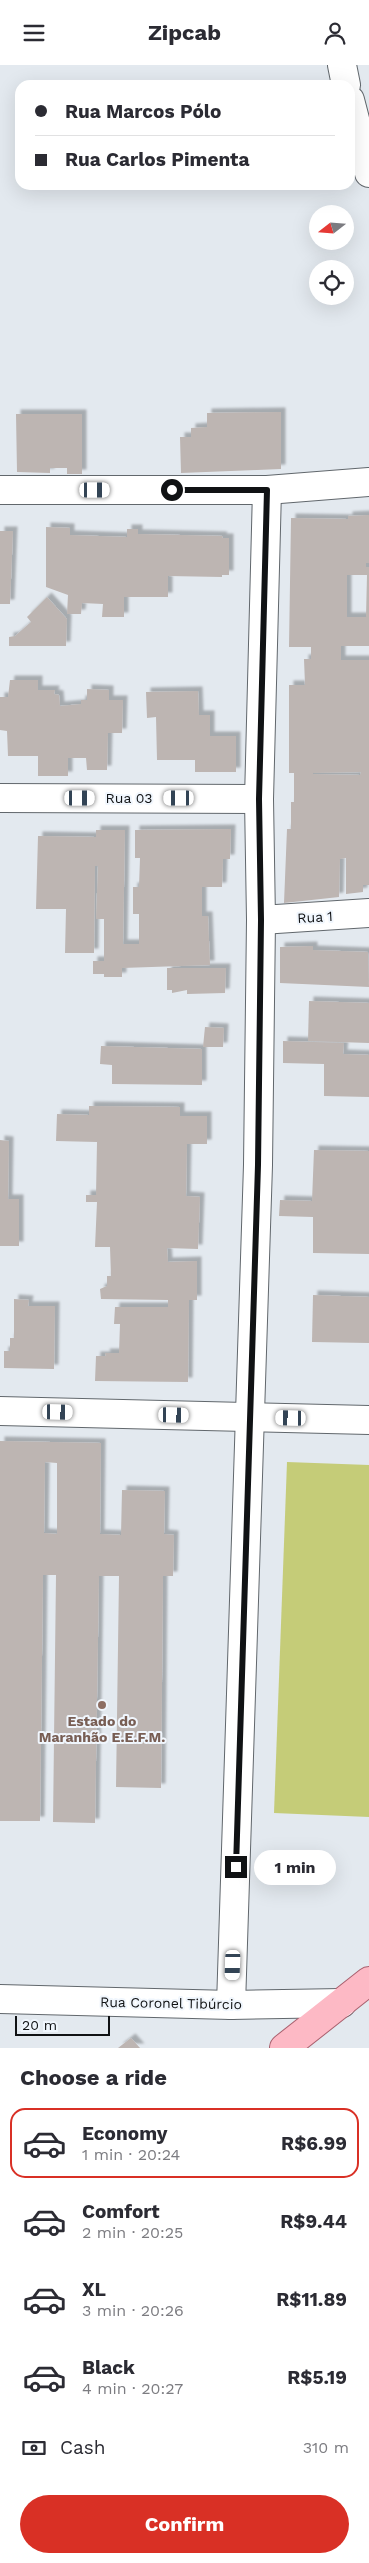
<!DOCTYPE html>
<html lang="en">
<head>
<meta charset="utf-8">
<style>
  body { margin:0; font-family:"Work Sans",sans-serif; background:#f7f7f7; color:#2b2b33; height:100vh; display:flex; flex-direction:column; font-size:19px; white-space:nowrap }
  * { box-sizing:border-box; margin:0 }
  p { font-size:16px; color:#7c7c81 }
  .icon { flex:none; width:28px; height:28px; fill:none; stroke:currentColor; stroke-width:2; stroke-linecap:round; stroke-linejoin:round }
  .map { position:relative; height:1983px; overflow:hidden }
  .details { display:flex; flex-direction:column; background:#fff; flex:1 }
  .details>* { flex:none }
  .guide { position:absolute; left:15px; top:15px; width:340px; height:110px; border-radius:15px; box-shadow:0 5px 20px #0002; display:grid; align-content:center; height:110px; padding:0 20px; background:#fff }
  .needle { width:32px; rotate:253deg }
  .tools { position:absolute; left:309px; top:140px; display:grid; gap:10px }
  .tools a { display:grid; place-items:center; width:45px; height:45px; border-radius:50%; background:#fff; box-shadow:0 5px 20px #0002; font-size:25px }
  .scale { position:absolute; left:15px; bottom:12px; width:95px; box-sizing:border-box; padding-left:5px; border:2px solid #101214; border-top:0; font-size:14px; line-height:18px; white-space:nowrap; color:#101214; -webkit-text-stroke:4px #f0f6fd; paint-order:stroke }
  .end { position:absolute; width:22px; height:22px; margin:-11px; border:6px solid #101214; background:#fff; box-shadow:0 0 0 2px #fff }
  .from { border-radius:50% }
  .bubble { position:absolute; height:35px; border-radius:18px; background:#fff; box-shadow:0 5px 20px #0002; font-size:16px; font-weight:700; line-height:35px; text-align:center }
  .car { position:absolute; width:15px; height:30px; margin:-15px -8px; border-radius:6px; box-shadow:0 0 4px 1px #0007; background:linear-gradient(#fff 24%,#345 0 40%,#fff 0 76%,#345 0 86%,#fff 0) }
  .guide b { display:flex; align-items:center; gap:18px; height:48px; font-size:19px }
  .guide b+b { border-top:1px solid #e1e1e2 }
  .guide i { width:12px; height:12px; background:#2b2b33 }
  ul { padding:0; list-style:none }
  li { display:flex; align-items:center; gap:15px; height:70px; margin:0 10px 8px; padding:0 10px; border:2px solid transparent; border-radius:15px }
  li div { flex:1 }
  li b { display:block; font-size:19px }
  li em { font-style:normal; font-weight:700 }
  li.current { border-color:#d93025 }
  li>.icon { width:45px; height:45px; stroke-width:1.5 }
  h2 { padding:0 20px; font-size:22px; line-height:60px }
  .pay { display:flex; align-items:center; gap:12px; height:55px; padding:0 20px; font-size:19px }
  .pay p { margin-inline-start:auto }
  .primary-button { display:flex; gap:10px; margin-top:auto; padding:10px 20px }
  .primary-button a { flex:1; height:58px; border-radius:30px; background:#d93025; color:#fff; font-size:20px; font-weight:700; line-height:58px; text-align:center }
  header { display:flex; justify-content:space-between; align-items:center; height:65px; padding:0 20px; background:#fff; font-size:22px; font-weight:700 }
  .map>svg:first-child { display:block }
  .green { fill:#c5cc78 }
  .building { fill:#bdb5b2; fill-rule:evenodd; filter:url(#shadow) }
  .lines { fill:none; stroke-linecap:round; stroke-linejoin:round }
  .minor-casing { stroke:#61676c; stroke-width:30 }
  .primary-casing { stroke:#a9606e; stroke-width:30 }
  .minor { stroke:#fff; stroke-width:28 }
  .primary { stroke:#fdb9c5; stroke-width:28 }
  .route { stroke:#101214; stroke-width:6 }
  .education-dot { fill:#8d6e63; stroke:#f0f6fd; stroke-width:2 }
  .labels { text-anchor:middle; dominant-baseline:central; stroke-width:4; stroke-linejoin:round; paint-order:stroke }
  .street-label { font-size:14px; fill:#101214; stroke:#f0f6fd }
  .education-label { font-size:14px; font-weight:bold; fill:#785e54; stroke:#f0f6fd }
</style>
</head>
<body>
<header><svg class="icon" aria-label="menu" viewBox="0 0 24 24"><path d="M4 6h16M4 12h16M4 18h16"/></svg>Zipcab<svg class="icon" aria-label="person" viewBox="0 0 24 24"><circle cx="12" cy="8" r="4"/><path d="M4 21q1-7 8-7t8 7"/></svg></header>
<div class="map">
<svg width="369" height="1983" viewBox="0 0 369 1983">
  <defs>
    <filter id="shadow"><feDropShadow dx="4.5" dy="-4.5" stdDeviation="1" flood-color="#0004"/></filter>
  </defs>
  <rect width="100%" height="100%" fill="#e3e9ef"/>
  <path class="green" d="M287 1397 369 1400V1752L274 1748Z"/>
  <g class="building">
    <path d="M281 347V404L181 408 180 372H191V363L207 362V348Z"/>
    <path d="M16 349H82V409H67V403H50V408L17 407Z"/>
    <path d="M369 450V498H366V502H369V581H341V595H369V820H363V827L346 829V793L340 794 339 832 284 838 287 764H291V737H294V708H289V620H305L304 594H311V582H289L291 453 348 454V451ZM347 510H367L366 552H347ZM361 707 360 710 313 709V708Z"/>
    <path d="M46 462 70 463V470L127 472V464H138V469L223 471 222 473H229V510H222V512L168 511V532H124V552H102L103 539 82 538 81 549H67L68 530 46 522Z"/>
    <path d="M0 466H13L10 539H0Z"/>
    <path d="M47 532 67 554 66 581H9V572L15 571 31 557 27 552Z"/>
    <path d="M10 615H38V625H55L54 629 59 630 60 641 81 639V635H87V624L109 625V635H123L122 668H108L107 705H87L86 693H68V711H38V691H8L7 666 0 665V632H8Z"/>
    <path d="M198 626 199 650H210V671H236V707H195V695H157L156 652 147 653 146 627Z"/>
    <path d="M231 764 230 794H223L222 822H202V851H208L210 900 122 903V912H104V909H93V896H104V854H96L98 801H95L94 888H65L66 844H36L38 771 96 772V765H125L123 879H139V849H133V822H139L140 793H135V765Z"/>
    <path d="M313 881V885L368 887 369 922 280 918V882Z"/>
    <path d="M167 903H226L225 928 187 929V925L172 928V925H167Z"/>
    <path d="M309 936 369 938V978L308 976Z"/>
    <path d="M205 962 224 963 223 982H203Z"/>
    <path d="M283 976 344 978 343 989 369 990V1032L324 1031V999L283 998Z"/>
    <path d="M101 981 202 984V1020L112 1019V1000L100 999Z"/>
    <path d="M89 1041 180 1042V1051H207V1079H187L186 1131 200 1132 198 1184 167 1183 168 1197 197 1196V1235H189L188 1317 95 1316 96 1291H106L105 1288H119L120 1259H114L115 1242H168V1235L101 1234 100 1224 107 1221V1211H111L110 1182H95L97 1137H86V1130H96L97 1077 56 1076 57 1049 89 1050Z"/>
    <path d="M0 1075 9 1076 8 1134H19V1181H0Z"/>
    <path d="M314 1085 369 1086V1189L313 1188V1152L279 1151 280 1135 312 1136Z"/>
    <path d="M313 1230 369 1232V1278L312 1277Z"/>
    <path d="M14 1234 29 1235 28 1241H55L54 1304 4 1303V1286H10V1273H14Z"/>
    <path d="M0 1376 101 1378 100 1469 121 1470 122 1425 165 1426 164 1469 174 1470 173 1511H163L161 1723 116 1722 119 1511H99L95 1758 53 1757 56 1510H43L40 1756H0ZM45 1397 57 1398V1469L44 1468Z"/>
    <path d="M131 1973 140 1983H118Z"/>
  </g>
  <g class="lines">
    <g class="minor-casing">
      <g id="minor">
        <path d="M342 0 346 20"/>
        <path d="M350 35 369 108"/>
        <path d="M0 425H267L369 417"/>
        <path d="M0 733 259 734"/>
        <path d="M261 855 369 848"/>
        <path d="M0 1346 369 1355"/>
        <path d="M0 1934 231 1940 342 1938"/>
        <path d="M231 1940 258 1100 261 855 259 734 267 425"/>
      </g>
    </g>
    <g class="primary-casing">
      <path id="primary" d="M284 1983 369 1916"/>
    </g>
    <use href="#minor" class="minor"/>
    <use href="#primary" class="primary"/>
  </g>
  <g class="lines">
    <path class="route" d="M172 425H267L259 734 261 855 258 1100 236 1802"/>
  </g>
  <circle class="education-dot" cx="102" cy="1640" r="5"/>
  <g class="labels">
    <g class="street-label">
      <text x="129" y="733">Rua 03</text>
      <text transform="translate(315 852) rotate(-3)">Rua 1</text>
      <text transform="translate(171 1938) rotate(1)">Rua Coronel Tibúrcio</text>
    </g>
    <g class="education-label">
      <text x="102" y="1656">Estado do<tspan x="102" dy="16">Maranhão E.E.F.M.</tspan></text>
    </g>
  </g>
</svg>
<div class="tools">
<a><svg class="needle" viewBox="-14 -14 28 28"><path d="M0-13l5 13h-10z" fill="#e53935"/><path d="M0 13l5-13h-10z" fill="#7c7c81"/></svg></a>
<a><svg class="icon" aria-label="locate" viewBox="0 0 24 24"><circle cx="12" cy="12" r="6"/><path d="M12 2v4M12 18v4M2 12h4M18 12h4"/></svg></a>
</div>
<div class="scale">20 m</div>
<i class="end from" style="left:172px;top:425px"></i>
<i class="end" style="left:236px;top:1802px"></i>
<div class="bubble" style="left:254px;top:1785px;width:82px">1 min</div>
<i class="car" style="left:95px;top:425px;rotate:90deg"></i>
<i class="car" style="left:80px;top:733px;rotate:90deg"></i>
<i class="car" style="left:179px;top:733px;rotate:270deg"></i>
<i class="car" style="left:58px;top:1347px;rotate:91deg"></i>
<i class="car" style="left:174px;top:1350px;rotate:91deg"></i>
<i class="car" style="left:291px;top:1353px;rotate:271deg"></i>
<i class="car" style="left:233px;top:1900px;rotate:182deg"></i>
<div class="guide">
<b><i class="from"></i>Rua Marcos Pólo</b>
<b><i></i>Rua Carlos Pimenta</b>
</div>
</div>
<section class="details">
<h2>Choose a ride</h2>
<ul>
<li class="current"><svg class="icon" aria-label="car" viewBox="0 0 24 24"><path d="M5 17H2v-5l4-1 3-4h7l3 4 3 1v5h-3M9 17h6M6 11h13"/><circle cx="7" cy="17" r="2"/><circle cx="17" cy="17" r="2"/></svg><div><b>Economy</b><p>1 min · 20:24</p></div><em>R$6.99</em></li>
<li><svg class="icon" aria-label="car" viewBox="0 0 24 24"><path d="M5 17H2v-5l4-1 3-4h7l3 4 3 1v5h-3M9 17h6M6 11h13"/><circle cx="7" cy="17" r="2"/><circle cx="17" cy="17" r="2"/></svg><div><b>Comfort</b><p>2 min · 20:25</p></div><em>R$9.44</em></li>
<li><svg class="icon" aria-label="car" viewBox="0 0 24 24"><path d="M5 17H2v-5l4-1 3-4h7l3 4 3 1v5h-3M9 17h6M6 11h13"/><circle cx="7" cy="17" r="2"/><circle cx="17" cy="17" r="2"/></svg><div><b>XL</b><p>3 min · 20:26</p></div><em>R$11.89</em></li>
<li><svg class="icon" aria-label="car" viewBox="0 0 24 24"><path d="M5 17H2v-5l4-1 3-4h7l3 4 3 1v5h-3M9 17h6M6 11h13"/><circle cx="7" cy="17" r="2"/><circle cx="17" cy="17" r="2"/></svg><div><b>Black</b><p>4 min · 20:27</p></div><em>R$5.19</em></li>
</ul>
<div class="pay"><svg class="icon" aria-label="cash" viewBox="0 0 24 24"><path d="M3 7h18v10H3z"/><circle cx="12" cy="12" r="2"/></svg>Cash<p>310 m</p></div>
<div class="primary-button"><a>Confirm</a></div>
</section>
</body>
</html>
